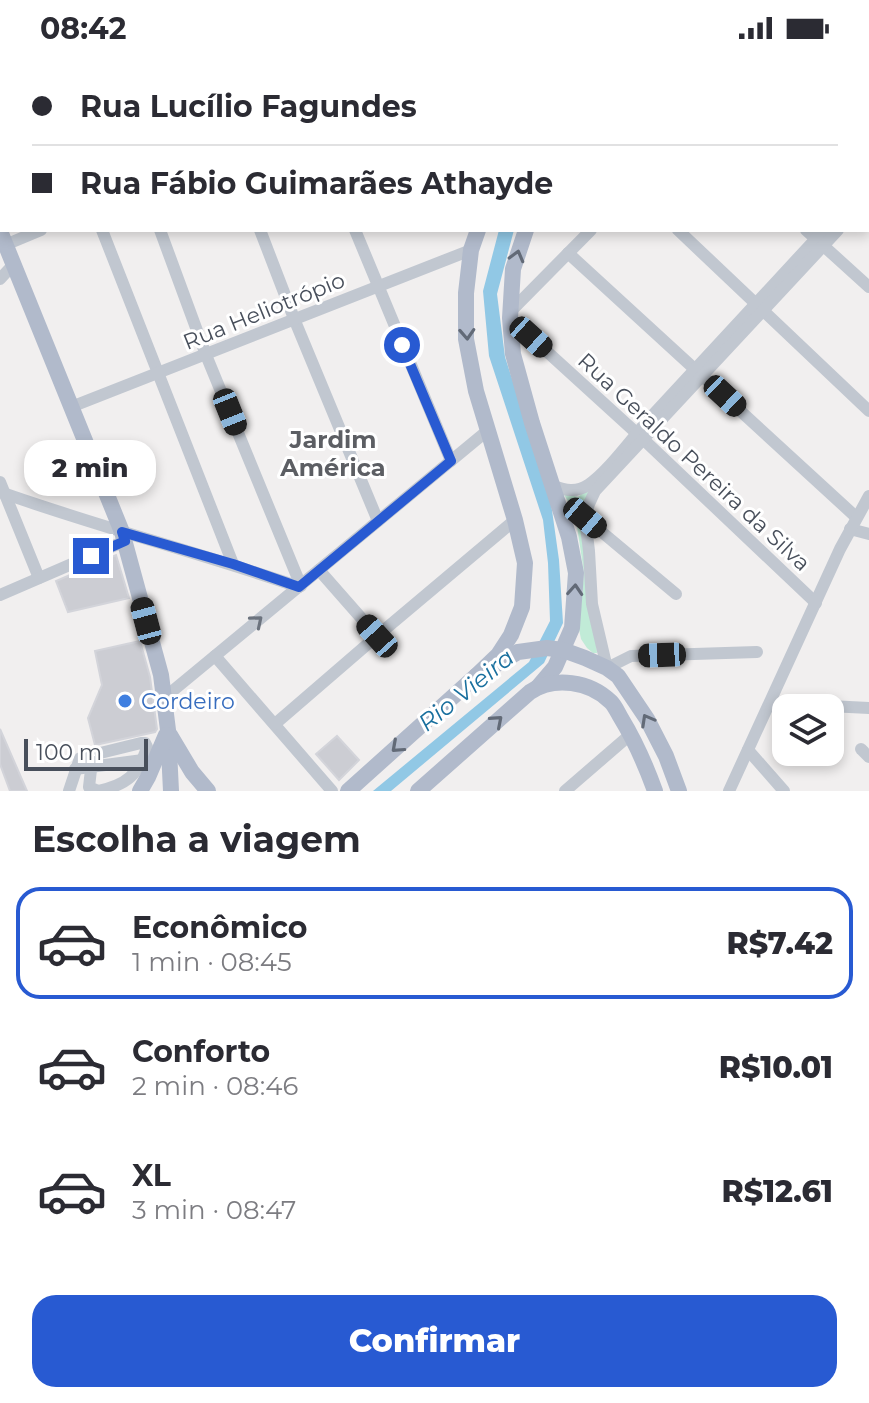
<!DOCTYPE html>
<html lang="pt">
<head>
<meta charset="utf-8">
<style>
  body { margin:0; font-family:Montserrat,sans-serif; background:#f7f7f7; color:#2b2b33; height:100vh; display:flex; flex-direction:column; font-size:30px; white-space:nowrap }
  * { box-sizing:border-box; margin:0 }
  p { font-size:26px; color:#7c7c81 }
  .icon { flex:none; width:44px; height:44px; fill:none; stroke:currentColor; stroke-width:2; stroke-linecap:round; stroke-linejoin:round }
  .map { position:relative; height:735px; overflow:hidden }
  .side { display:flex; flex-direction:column; background:#fff; flex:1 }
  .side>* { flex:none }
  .guide { position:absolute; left:0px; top:0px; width:870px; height:176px; box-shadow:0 4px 12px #0003; display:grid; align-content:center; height:176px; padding:0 32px; background:#fff }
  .fabs { position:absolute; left:772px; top:638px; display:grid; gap:16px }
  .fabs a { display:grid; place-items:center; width:72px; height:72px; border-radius:16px; background:#fff; box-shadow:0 4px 12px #0003; font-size:40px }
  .scale { position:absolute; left:24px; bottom:20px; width:124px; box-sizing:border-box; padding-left:8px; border:4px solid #484f5b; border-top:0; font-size:22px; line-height:28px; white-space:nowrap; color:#484f5b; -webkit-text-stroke:6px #fff; paint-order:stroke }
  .end { position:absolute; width:36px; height:36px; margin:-18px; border:10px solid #285ad2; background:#fff; box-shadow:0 0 0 4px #fff }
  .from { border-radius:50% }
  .bubble { position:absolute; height:56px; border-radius:24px; background:#fff; box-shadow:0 4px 12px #0003; font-size:26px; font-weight:800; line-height:56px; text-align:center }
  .car { position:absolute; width:24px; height:48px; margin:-24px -12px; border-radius:10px; box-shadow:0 0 6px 2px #0007; background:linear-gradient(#222 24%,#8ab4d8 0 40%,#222 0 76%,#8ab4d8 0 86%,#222 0) }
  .guide b { display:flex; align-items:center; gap:28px; height:76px; font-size:30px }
  .guide b+b { border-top:2px solid #e1e1e2 }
  .guide i { width:20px; height:20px; background:#2b2b33 }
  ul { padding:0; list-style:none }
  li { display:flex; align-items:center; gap:24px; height:112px; margin:0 16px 12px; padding:0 16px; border:4px solid transparent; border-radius:24px }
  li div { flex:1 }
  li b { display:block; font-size:30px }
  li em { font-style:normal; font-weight:800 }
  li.on { border-color:#285ad2 }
  li>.icon { width:72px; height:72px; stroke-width:1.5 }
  h2 { padding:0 32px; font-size:36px; line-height:96px }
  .cta { display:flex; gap:16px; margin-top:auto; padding:16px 32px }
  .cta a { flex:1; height:92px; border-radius:24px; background:#285ad2; color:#fff; font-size:32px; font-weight:800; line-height:92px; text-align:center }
  .status { display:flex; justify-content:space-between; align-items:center; height:56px; padding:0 40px; background:#fff; direction:ltr }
  .status svg { height:22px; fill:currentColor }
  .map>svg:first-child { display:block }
  .green { fill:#c1ebd7 }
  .water { fill:#91c8e5 }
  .building { fill:#cccdd3; stroke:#d3d4da; stroke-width:2 }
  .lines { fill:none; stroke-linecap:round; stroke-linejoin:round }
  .minor { stroke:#c1c7d0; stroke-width:12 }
  .major { stroke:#b1bacb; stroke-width:16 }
  .oneway { stroke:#626a77 }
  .oneway2 { stroke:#6c737e }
  .route { stroke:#285ad2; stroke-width:10 }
  .shop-dot { fill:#3f7fe0; stroke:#fff; stroke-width:3 }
  .labels { text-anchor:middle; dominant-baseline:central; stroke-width:6; stroke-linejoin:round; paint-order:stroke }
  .street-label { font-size:22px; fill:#484f5b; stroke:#fff }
  .shop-label { font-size:22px; fill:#366cbe; stroke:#fff; text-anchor:start }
  .neighbourhood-label { font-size:24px; font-weight:bold; fill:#5c5e63; stroke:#fff }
  .water-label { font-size:24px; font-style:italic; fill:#186f9e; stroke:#fff }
</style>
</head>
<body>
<div class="status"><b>08:42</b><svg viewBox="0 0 49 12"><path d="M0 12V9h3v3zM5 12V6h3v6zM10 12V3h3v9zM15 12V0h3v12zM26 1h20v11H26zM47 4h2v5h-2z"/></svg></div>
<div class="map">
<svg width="869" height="735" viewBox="0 0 869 735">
  <rect width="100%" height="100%" fill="#f1efef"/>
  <path class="green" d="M595 427 587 439 597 597H593L587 592 581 583 579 573 584 517 575 457 563 437 578 441Z"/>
  <path class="water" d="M499 174H514L497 238 505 301 550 440 559 504 563 567 544 607 391 735H373L529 606 550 565 548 507 543 464 489 300 483 235Z"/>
  <g class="building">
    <path d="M116 499 129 542 68 556 56 525Z"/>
    <path d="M140 585 150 621 157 673 155 676 95 689 88 662 102 629 95 595Z"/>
    <path d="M0 673 27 735H10L0 708Z"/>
    <path d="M337 680 359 704 339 724 316 698Z"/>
  </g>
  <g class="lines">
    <g class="minor">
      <path d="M192 0 193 2"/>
      <path d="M284 0 285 2"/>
      <path d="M373 0 374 2"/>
      <path d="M587 0 588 2"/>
      <path d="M477 2 482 0"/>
      <path d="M755 2 757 0"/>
      <path d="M868 110 869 111"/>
      <path d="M868 125 869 124"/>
      <path d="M868 140 869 139"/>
      <path d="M102 174 233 508"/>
      <path d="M160 174 206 299 301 530"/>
      <path d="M260 174 295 265 378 465"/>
      <path d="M355 174 451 405"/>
      <path d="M678 174 869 355"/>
      <path d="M806 174 869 231"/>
      <path d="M5 189 41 174"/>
      <path d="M568 197 856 461"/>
      <path d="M0 223 13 209"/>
      <path d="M510 256 591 174"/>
      <path d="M510 262 643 383 816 547"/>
      <path d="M71 351 471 194"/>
      <path d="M0 426 39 522"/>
      <path d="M553 430C565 434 576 437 588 429 607 417 633 381 650 362 708 300 766 237 824 174"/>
      <path d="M0 436C99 471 200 497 299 531"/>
      <path d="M585 462 676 538"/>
      <path d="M850 473 869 478"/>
      <path d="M319 514 377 580"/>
      <path d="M0 539 125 485"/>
      <path d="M757 596 631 600 607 612 592 548 589 495 585 462 589 448 595 435 838 174"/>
      <path d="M215 600 332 735"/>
      <path d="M164 642 487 375"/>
      <path d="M770 647 869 652"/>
      <path d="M275 668 377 580 515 464"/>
      <path d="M861 693 869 701"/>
      <path d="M748 694 784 735"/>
      <path d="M92 705 89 731 98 735"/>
      <path d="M75 713 143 704"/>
      <path d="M69 735 80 702 141 687H145L147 691C139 719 126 729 98 735"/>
      <path d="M565 735 631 678"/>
      <path d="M729 735 840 493 869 440"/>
    </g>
    <g class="major">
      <path d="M630 2 633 0"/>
      <path d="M707 2 710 0"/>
      <path d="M526 174 513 213 510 262 513 298 532 367 569 481 576 517 572 572 555 611 538 631"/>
      <path d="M0 175 122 476 161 619 168 674 171 735"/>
      <path d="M476 620 498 599 511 579 522 551 525 507 515 464 476 335 466 283V237L471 194 478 174"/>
      <path d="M170 679 192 716 208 735"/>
      <path d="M140 735 148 721 166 679"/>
      <path d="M348 735 476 620 518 596 547 592 563 594 585 602 607 612 618 620 647 663 666 700 679 735"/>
      <path d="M418 735 530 636C554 620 590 625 611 646 615 650 618 657 621 662 635 685 646 710 655 735"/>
    </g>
  </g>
  <defs><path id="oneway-chevron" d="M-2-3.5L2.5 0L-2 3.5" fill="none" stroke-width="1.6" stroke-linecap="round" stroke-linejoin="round" transform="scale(2)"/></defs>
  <g class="oneway">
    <use href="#oneway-chevron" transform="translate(517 200) rotate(-75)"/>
    <use href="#oneway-chevron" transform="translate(467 278) rotate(87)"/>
    <use href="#oneway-chevron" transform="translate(575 534) rotate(-86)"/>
    <use href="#oneway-chevron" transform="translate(647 664) rotate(-119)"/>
    <use href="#oneway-chevron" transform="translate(497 665) rotate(-41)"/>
    <use href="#oneway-chevron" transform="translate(397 691) rotate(138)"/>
  </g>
  <use class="oneway2" href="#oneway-chevron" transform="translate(257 565) rotate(-40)"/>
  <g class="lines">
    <path class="route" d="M91 500 125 485 122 476 233 508 299 531 451 405 402 289"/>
  </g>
  <circle class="shop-dot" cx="125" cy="645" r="8"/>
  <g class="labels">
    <g class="street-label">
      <text transform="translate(264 255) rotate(-22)">Rua Heliotrópio</text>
      <text transform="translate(694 406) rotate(43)">Rua Geraldo Pereira da Silva</text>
    </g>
    <g class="shop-label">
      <text x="141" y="645">Cordeiro</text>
    </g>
    <g class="neighbourhood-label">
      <text x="333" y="383">Jardim<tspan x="333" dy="28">América</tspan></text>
    </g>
    <g class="water-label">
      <text transform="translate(466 634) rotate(-39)">Rio Vieira</text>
    </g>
  </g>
</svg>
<div class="fabs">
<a><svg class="icon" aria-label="layers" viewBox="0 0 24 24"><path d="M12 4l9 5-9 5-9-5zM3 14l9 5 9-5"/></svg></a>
</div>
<div class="scale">100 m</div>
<i class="end from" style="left:402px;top:289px"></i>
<i class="end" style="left:91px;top:500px"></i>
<div class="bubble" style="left:24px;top:384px;width:132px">2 min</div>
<i class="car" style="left:531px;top:281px;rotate:132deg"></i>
<i class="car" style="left:725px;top:340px;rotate:133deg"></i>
<i class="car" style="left:230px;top:356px;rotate:158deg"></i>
<i class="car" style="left:585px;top:462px;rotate:130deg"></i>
<i class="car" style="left:146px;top:565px;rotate:345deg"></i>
<i class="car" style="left:377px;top:580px;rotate:318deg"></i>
<i class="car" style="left:662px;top:599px;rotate:268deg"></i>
<div class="guide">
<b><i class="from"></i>Rua Lucílio Fagundes</b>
<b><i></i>Rua Fábio Guimarães Athayde</b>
</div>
</div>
<section class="side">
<h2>Escolha a viagem</h2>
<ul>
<li class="on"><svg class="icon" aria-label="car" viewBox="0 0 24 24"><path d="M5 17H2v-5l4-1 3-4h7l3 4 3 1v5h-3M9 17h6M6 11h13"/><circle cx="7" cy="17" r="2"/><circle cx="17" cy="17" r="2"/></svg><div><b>Econômico</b><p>1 min · 08:45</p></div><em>R$7.42</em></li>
<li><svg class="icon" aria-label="car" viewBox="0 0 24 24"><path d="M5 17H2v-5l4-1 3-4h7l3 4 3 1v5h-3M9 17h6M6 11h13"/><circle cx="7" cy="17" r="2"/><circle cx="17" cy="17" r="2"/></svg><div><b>Conforto</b><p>2 min · 08:46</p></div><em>R$10.01</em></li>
<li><svg class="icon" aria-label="car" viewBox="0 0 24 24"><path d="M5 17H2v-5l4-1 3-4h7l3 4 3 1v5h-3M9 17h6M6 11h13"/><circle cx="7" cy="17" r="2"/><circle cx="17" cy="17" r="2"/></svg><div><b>XL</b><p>3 min · 08:47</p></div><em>R$12.61</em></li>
</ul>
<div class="cta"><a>Confirmar</a></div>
</section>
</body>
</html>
